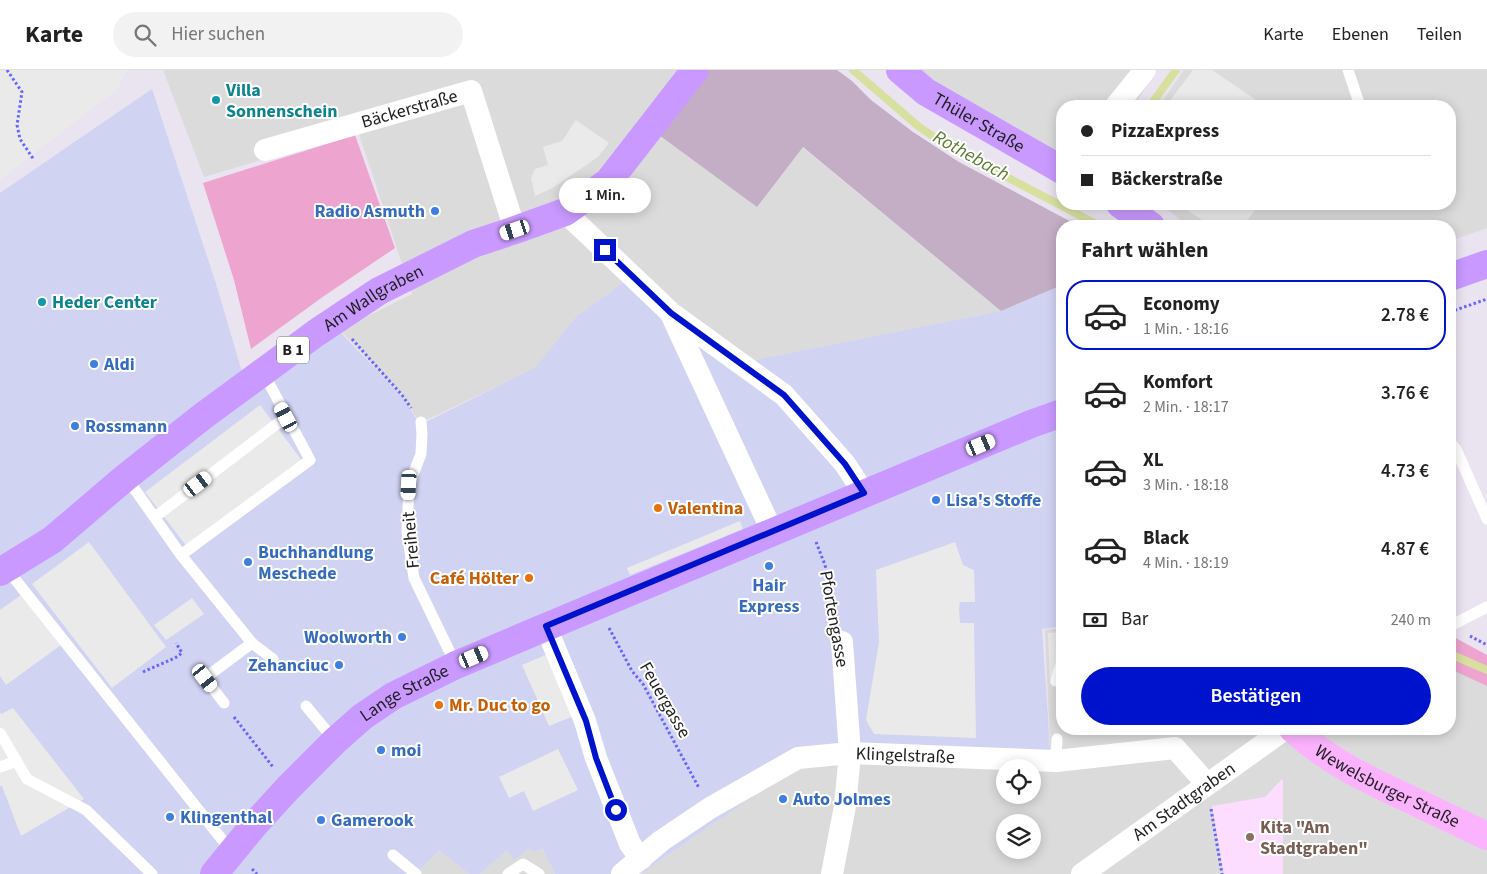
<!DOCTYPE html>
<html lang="de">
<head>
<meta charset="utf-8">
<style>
  body { margin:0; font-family:"Source Sans 3",sans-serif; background:#f2f2f2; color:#222; height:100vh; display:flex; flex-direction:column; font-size:19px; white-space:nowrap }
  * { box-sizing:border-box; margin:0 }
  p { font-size:16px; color:#767676 }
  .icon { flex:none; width:28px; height:28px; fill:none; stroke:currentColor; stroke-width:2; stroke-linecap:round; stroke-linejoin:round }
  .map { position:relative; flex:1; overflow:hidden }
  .drawer { position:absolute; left:1056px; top:150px; width:400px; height:515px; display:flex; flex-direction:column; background:#fff; border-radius:20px; box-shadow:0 2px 12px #0003 }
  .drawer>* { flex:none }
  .hud { position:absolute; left:1056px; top:30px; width:400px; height:110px; border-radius:20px; box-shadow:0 2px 12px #0003; display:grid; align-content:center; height:110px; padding:0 25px; background:#fff }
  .buttons { position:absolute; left:996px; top:689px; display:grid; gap:10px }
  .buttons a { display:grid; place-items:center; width:45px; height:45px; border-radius:50%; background:#fff; box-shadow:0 2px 12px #0003; font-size:25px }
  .end { position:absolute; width:22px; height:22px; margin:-11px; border:6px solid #0013cc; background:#fff; box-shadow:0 0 0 2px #fff }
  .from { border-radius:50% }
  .bubble { position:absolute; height:35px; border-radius:18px; background:#fff; box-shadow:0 2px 12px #0003; font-size:16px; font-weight:600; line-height:35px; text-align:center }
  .car { position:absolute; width:15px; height:30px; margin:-15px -8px; border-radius:6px; box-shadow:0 0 4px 1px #0007; background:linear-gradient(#fff 24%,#345 0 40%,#fff 0 76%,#345 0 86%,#fff 0) }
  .hud b { display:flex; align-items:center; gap:18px; height:48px; font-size:19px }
  .hud b+b { border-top:1px solid #e0e0e0 }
  .hud i { width:12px; height:12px; background:#222 }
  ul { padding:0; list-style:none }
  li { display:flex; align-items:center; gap:15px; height:70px; margin:0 10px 8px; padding:0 15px; border:2px solid transparent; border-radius:20px }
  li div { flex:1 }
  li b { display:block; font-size:19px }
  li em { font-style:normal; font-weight:600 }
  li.on { border-color:#0013cc }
  li>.icon { width:45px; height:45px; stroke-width:1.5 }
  h2 { padding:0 25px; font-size:22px; line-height:60px }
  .pay { display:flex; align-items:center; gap:12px; height:55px; padding:0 25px; font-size:19px }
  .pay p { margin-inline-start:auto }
  .cta { display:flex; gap:10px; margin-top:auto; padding:10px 25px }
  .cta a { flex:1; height:58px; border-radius:30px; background:#0013cc; color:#fff; font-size:20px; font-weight:600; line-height:58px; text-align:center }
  header { display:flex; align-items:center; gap:30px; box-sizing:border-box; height:70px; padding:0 25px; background:#fff; border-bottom:1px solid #e0e0e0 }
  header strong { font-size:24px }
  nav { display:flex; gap:28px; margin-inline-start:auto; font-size:18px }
  .search { width:350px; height:45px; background:#f2f2f2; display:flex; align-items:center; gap:12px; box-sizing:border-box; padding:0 18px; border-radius:28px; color:#767676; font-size:19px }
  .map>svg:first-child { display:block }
  .residential { fill:#dbdbdc; fill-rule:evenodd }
  .commercial { fill:#d1d3f2 }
  .education { fill:#fcddff }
  .construction { fill:#c3aec5 }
  .grass { fill:#eda5cf }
  .parking { fill:#eaeaea }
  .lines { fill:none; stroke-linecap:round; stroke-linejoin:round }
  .stream { stroke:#d8e0a0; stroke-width:8 }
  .path { stroke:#6665ff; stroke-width:3; stroke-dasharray:2.5 2.5; stroke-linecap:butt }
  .lane { stroke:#fff; stroke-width:11 }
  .street { stroke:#fff; stroke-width:22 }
  .secondary { stroke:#fbb3fe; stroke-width:28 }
  .primary { stroke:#c999ff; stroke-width:28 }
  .route { stroke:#0013cc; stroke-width:6 }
  .culture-dot { fill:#0f9aa8; stroke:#fff; stroke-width:2 }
  .shop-dot { fill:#3f7fe0; stroke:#fff; stroke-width:2 }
  .food-dot { fill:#e8710a; stroke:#fff; stroke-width:2 }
  .education-dot { fill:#8d6e63; stroke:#fff; stroke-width:2 }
  .labels { text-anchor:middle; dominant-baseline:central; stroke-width:4; stroke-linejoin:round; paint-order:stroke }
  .shield { fill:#fff; stroke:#626262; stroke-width:1 }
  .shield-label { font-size:16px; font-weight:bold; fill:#1e1e1e }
  .culture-label { font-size:18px; font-weight:bold; fill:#0d838f; stroke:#fff; text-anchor:start }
  .street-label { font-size:18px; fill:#1e1e1e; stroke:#fff }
  .shop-label { font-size:18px; font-weight:bold; fill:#366cbe; stroke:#fff; text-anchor:start }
  .food-label { font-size:18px; font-weight:bold; fill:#c56008; stroke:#fff; text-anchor:start }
  .education-label { font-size:18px; font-weight:bold; fill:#785e54; stroke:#fff; text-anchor:start }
  .water-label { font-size:19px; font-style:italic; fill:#5d7b32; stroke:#fff }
</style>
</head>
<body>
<header>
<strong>Karte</strong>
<div class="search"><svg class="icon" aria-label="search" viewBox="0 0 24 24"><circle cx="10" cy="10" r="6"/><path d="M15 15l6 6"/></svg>Hier suchen</div>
<nav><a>Karte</a><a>Ebenen</a><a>Teilen</a></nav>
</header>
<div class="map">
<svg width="1487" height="804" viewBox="0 0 1487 804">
  <rect width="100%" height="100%" fill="#eae3f0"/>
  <g class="residential">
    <path d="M163 0H835L802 77 1001 241 754 290 635 204 576 247 537 297 420 353 403 326 340 260 412 224 358 61 204 107Z"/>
    <path d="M920 0H1157L1134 36H1062V85L936 12Z"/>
    <path d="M1184 0H1487V158L1450 171V156H1189L1160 134H1450V36H1159Z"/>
    <path d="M1062 558V659H1450V599L1487 616V804H640L805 691 1051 695 1045 560ZM1005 698H1032V725H1005ZM1005 752H1032V780H1005Z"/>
    <path d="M531 778H542L555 804H480L507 780Z"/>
    <path d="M439 780 469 804H416Z"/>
  </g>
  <path class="commercial" d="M152 19 217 217 249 326 339 261 403 327 420 355 536 297 576 247 635 204 755 290 1001 241 1062 215V556L1042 559 1051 695 805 691 640 804H555L542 778 533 782 530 778 514 790 507 780 480 804H469L439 780 416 804H0V123Z"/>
  <path class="education" d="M1281 710H1283V804H1224L1212 736 1265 727Z"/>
  <path class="construction" d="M709 0H837L852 11 871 30 913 62 959 92 1079 156H1062V215L1001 241 803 77 757 137 659 65Z"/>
  <g class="grass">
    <path d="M355 65 395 178 324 226 251 279 234 210 203 113Z"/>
    <path d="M1450 565 1487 585V616L1450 599Z"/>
  </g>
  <g class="parking">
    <path d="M0 0H126L119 18 0 110Z"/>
    <path d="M1193 0H1212L1265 36H1166Z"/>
    <path d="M576 50 609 73 598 87 573 104 554 117 535 126 531 108 535 99 548 95 543 77 562 71Z"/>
    <path d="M1178 134H1260L1243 156H1211Z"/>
    <path d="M260 335 303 392 188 478 145 422Z"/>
    <path d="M740 451 743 459 630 505 627 498Z"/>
    <path d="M89 472 166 577 112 618 32 514Z"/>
    <path d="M955 472 963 495 974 500 975 532H960L959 539 960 553H974L976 668 874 664 866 650 879 572 876 500Z"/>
    <path d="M21 525 61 575 6 615 0 606V540Z"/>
    <path d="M192 528 204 544 166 570 154 555Z"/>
    <path d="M1062 562V612L1050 614 1048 563Z"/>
    <path d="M550 583 576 645 549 656 522 595Z"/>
    <path d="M13 638 84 729 21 766 2 716H0V642L1 644Z"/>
    <path d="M558 679 578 720 533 741 524 721 509 728 499 707Z"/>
  </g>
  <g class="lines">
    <g class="stream">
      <path d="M853 0 918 56 934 67 972 89 1100 156"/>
      <path d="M1150 36 1176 0"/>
      <path d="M1450 584 1487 600"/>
    </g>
    <g class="path">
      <path d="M7 0 22 22 17 55 20 69 34 90"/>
      <path d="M1450 242 1487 229"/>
      <path d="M352 269 402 325 411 338"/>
      <path d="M816 472 825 495 837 550"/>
      <path d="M609 558 632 601 643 614 699 718"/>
      <path d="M1470 566 1487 575"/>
      <path d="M143 602 175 588 182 583 176 573"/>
      <path d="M234 647 273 697"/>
      <path d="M1211 739 1222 804"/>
      <path d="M252 799 257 804"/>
    </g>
    <g class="lane">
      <path d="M1348 0 1360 36"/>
      <path d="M421 352 422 364 421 384 409 415 407 462 414 508 456 595"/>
      <path d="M1450 372 1456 379 1487 449"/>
      <path d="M126 407 181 485 310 390 263 302"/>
      <path d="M155 447 286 347"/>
      <path d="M181 485 252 573 205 608 224 633"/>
      <path d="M6 498 232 782"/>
      <path d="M1450 556 1487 537"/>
      <path d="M252 573 273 589"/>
      <path d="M1056 611 1061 594H1062"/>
      <path d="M306 636 335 671"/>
      <path d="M0 663 27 709 86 740 152 804"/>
      <path d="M1056 691 1057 669"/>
      <path d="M0 697 16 691"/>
      <path d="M393 785 416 804"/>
      <path d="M508 804 523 794 539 804"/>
    </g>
    <g class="street">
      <path d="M1116 36 1145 0"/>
      <path id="s1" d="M265 80 471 21 515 160"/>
      <path d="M565 142 671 243 784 325 845 394 864 423"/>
      <path d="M672 246 772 461"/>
      <path d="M546 557 585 651 596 688 630 774 641 789"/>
      <path id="s2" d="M622 804 661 771 710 738 798 688 850 683 1056 691 1175 678 1207 714"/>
      <path d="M832 804 845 736 850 683 842 572"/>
      <path id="s3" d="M1082 804 1285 659"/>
    </g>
    <path class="secondary" id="s4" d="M1293 659C1328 691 1365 708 1407 728 1434 741 1460 753 1487 766"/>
    <g class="primary">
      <path id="s5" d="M900 0 926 22 1062 100"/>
      <path d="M1120 134 1151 156"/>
      <path d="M1450 207 1487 194"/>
      <path id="s6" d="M0 502 52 470 126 407 203 346 316 263 379 221 473 174 515 160 565 142 608 112 695 0"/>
      <path id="s7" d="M214 804 255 754 289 717 335 671 362 647 393 626 456 595 546 557 1031 354 1062 343"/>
    </g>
  </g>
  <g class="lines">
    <path class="route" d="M605 180 671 243 784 325 845 394 864 423 546 556 586 651 596 688 616 740"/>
  </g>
  <g class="culture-dot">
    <circle cx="216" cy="30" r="5"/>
    <circle cx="42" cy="232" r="5"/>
  </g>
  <g class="shop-dot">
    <circle cx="435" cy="141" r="5"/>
    <circle cx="94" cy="294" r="5"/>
    <circle cx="75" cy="356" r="5"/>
    <circle cx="936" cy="430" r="5"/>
    <circle cx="248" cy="492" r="5"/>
    <circle cx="769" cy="496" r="5"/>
    <circle cx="402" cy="567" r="5"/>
    <circle cx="339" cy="595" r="5"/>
    <circle cx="381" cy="680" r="5"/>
    <circle cx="783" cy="729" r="5"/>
    <circle cx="170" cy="747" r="5"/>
    <circle cx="321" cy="750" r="5"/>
  </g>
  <g class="food-dot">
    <circle cx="658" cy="438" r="5"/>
    <circle cx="529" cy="508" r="5"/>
    <circle cx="439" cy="635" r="5"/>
  </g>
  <circle class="education-dot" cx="1250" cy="767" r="5"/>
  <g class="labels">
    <rect class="shield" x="277" y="266.5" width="32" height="27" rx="4"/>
    <g class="shield-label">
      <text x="293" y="280">B 1</text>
    </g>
    <g class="culture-label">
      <text x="226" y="20">Villa<tspan x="226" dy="21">Sonnenschein</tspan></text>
      <text x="52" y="232">Heder Center</text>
    </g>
    <g class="street-label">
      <text stroke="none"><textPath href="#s1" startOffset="150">Bäckerstraße</textPath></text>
      <text stroke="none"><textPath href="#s5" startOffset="95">Thüler Straße</textPath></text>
      <text stroke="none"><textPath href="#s6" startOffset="464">Am Wallgraben</textPath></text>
      <text transform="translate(411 470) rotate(-95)">Freiheit</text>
      <text transform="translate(834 549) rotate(80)">Pfortengasse</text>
      <text stroke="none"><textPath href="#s7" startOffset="265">Lange Straße</textPath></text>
      <text transform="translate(665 630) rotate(60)">Feuergasse</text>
      <text stroke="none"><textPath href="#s2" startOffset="319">Klingelstraße</textPath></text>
      <text stroke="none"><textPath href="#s4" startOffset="111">Wewelsburger Straße</textPath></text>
      <text stroke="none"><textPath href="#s3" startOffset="125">Am Stadtgraben</textPath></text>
    </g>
    <g class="shop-label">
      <text x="425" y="141" text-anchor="end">Radio Asmuth</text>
      <text x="104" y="294">Aldi</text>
      <text x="85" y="356">Rossmann</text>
      <text x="946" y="430">Lisa's Stoffe</text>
      <text x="258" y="482">Buchhandlung<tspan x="258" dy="21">Meschede</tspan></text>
      <text x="769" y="515" text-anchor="middle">Hair<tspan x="769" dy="21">Express</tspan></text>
      <text x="392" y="567" text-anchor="end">Woolworth</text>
      <text x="329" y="595" text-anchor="end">Zehanciuc</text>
      <text x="391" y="680">moi</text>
      <text x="793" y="729">Auto Jolmes</text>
      <text x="180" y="747">Klingenthal</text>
      <text x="331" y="750">Gamerook</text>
    </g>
    <g class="food-label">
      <text x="668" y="438">Valentina</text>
      <text x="519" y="508" text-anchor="end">Café Hölter</text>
      <text x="449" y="635">Mr. Duc to go</text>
    </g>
    <g class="education-label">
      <text x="1260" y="757">Kita "Am<tspan x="1260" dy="21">Stadtgraben"</tspan></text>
    </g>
    <g class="water-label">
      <text transform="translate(971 86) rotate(29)">Rothebach</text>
    </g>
  </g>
</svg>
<div class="buttons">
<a><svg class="icon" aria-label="locate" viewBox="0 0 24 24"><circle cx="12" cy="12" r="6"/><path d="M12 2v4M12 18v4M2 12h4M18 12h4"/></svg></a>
<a><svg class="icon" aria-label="layers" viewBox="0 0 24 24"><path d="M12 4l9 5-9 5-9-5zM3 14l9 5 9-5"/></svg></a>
</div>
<i class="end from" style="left:616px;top:740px"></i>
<i class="end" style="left:605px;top:180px"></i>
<div class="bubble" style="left:559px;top:108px;width:92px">1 Min.</div>
<i class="car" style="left:515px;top:160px;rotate:252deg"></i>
<i class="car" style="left:286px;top:347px;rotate:332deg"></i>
<i class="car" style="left:981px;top:375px;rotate:67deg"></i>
<i class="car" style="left:198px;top:414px;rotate:53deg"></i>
<i class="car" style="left:409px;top:415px;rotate:183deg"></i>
<i class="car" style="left:474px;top:587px;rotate:67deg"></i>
<i class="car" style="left:205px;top:608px;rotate:143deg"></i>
<div class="hud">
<b><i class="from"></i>PizzaExpress</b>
<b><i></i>Bäckerstraße</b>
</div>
<section class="drawer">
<h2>Fahrt wählen</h2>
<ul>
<li class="on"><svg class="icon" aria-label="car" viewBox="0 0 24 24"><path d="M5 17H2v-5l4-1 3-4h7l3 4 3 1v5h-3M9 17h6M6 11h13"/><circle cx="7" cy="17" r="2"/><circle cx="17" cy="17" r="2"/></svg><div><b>Economy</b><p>1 Min. · 18:16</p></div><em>2.78 €</em></li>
<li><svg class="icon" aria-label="car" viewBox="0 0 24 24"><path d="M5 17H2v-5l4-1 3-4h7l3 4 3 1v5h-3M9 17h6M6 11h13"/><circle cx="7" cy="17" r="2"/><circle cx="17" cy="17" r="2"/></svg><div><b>Komfort</b><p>2 Min. · 18:17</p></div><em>3.76 €</em></li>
<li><svg class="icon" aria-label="car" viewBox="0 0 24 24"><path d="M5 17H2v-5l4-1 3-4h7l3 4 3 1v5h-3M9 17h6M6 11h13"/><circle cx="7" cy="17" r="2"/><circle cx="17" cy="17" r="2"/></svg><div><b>XL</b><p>3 Min. · 18:18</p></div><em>4.73 €</em></li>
<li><svg class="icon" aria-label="car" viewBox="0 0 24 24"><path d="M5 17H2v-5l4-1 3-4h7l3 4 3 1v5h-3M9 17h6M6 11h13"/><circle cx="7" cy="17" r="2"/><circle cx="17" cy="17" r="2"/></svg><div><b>Black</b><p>4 Min. · 18:19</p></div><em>4.87 €</em></li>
</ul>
<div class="pay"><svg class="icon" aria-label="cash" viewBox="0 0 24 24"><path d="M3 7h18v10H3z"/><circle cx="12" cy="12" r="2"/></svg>Bar<p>240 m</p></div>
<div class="cta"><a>Bestätigen</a></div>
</section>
</div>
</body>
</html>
